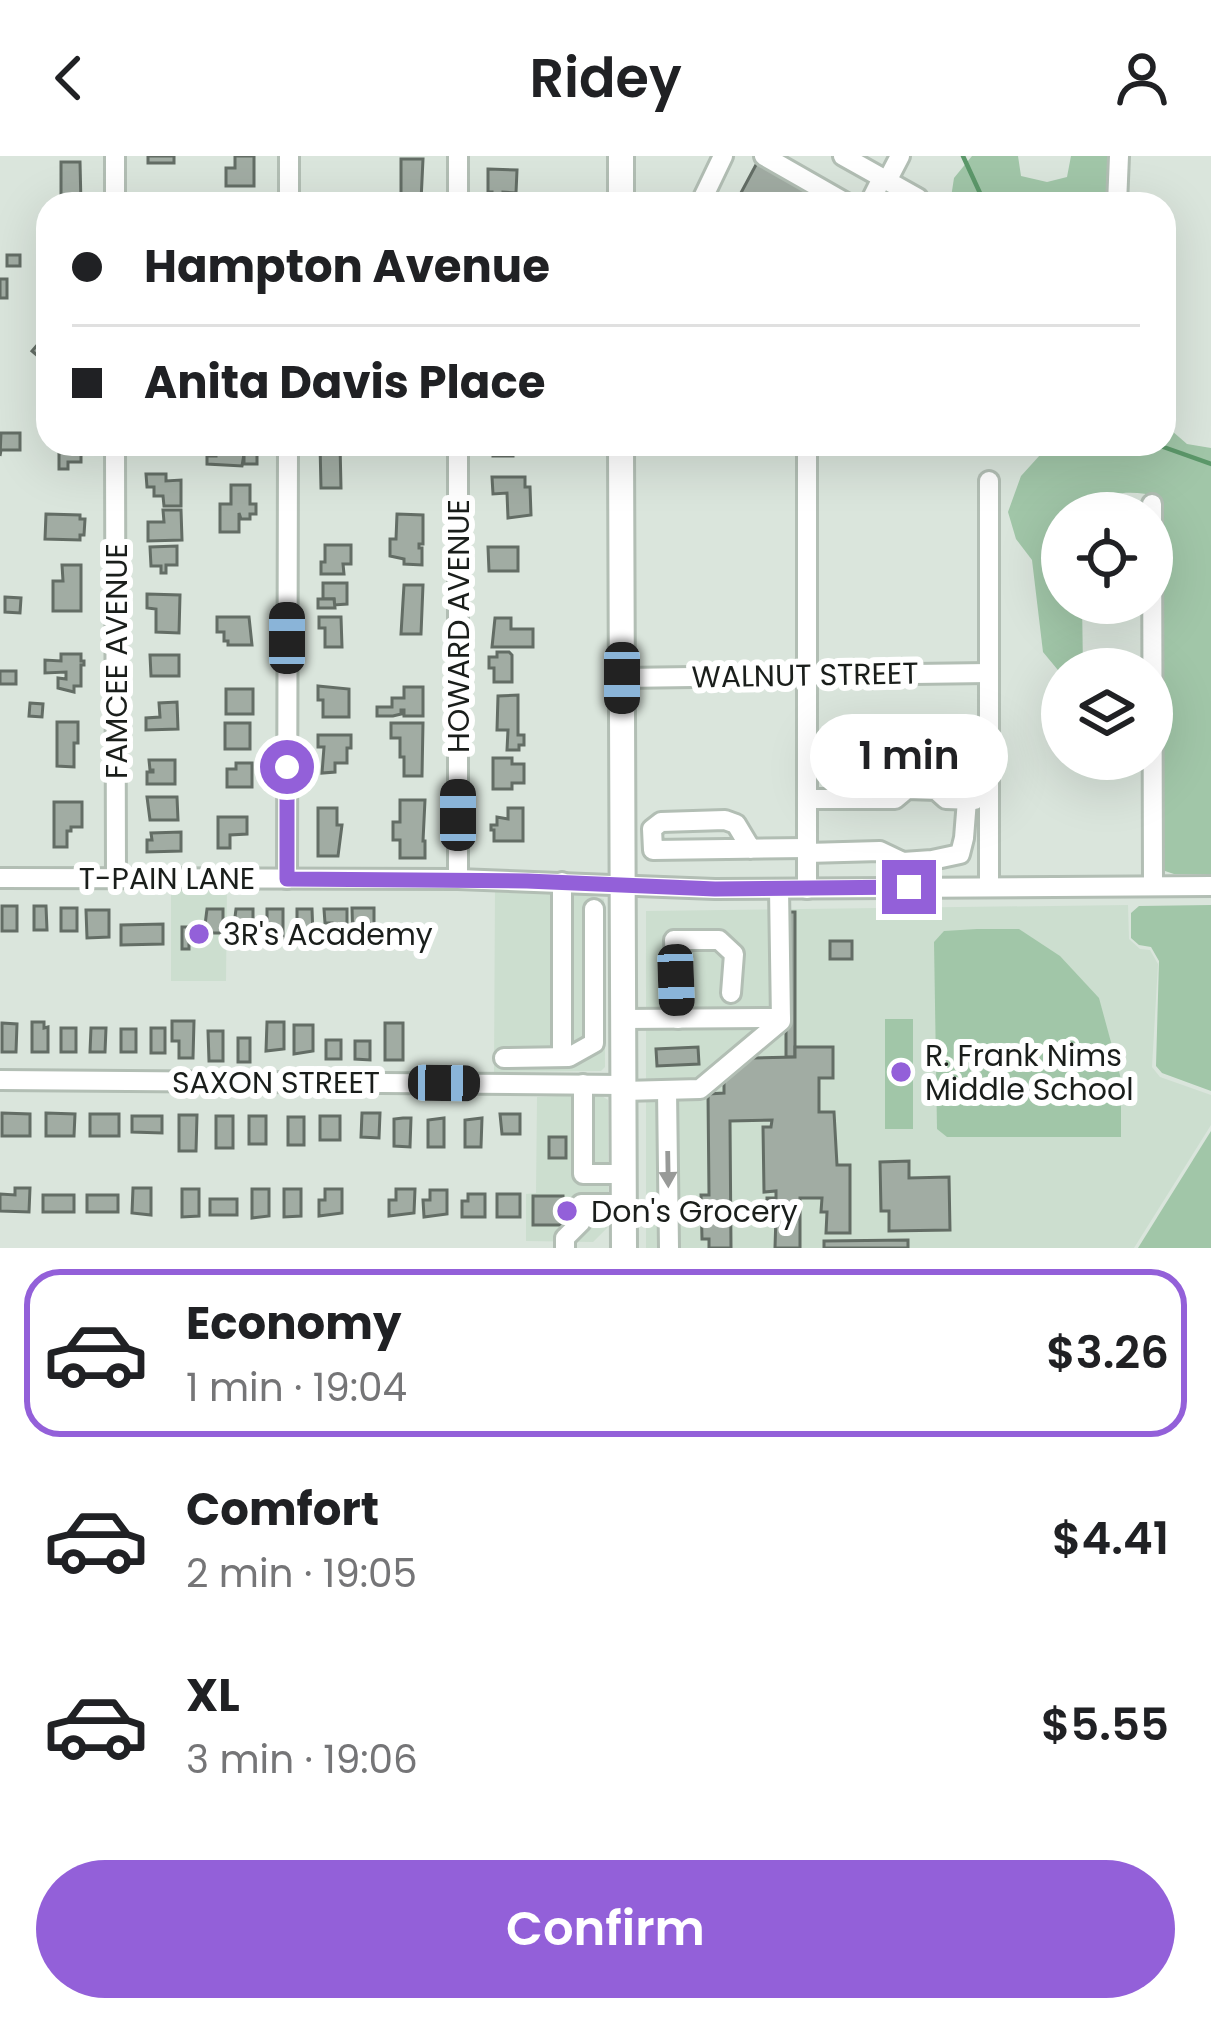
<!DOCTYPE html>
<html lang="en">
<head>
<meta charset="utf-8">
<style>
  body { margin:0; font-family:Poppins,sans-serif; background:#f2f2f2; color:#202124; height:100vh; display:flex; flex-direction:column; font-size:45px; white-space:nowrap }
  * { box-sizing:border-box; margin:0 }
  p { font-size:39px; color:#757577 }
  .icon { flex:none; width:66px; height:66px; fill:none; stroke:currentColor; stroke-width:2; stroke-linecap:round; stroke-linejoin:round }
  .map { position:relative; height:1092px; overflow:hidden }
  .drawer { display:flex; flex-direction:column; background:#fff; flex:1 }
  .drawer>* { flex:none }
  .hud { position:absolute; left:36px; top:36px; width:1140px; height:264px; border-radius:36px; box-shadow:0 12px 48px #0002; display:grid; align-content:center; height:264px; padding:0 36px; background:#fff }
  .controls { position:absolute; left:1041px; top:336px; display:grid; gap:24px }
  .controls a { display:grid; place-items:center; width:132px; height:132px; border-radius:50%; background:#fff; box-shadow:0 12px 48px #0002; font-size:60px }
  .end { position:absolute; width:54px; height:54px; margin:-27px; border:15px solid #9360d9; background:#fff; box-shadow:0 0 0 6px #fff }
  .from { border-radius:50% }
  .bubble { position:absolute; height:84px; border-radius:42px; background:#fff; box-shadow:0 12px 48px #0002; font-size:39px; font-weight:600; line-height:84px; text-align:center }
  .car { position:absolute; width:36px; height:72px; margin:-36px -18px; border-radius:15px; box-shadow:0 0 9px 3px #0007; background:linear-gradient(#222 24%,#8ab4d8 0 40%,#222 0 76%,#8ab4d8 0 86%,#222 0) }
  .hud b { display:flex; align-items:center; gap:42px; height:114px; font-size:45px }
  .hud b+b { border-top:3px solid #e0e0e0 }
  .hud i { width:30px; height:30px; background:#202124 }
  ul { padding:21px 0 0; list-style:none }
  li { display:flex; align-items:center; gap:36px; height:168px; margin:0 24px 18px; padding:0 12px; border:6px solid transparent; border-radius:36px }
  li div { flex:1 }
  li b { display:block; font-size:45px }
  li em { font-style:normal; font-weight:600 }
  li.selected { border-color:#9360d9 }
  li>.icon { width:108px; height:108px; stroke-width:1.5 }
  .primary-button { display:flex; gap:24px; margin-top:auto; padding:24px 36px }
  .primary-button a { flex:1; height:138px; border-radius:72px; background:#9360d9; color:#fff; font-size:48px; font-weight:600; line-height:138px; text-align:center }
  header { display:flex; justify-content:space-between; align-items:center; height:156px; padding:0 36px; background:#fff; font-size:54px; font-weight:600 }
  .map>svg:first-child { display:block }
  .built { fill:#ccdecf }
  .green { fill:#a1c6a8 }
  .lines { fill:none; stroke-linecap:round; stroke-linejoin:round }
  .stream { stroke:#5c986a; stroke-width:4.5 }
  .building { fill:#a1aca3; stroke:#636d65; stroke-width:3 }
  .minor-casing { stroke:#b2beb4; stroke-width:24 }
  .major-casing { stroke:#b2beb4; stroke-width:30 }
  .minor { stroke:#fff; stroke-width:18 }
  .major { stroke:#fff; stroke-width:24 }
  .oneway { fill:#989a98 }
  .route { stroke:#9360d9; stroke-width:15 }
  .poi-dot { fill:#9360d9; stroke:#fff; stroke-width:4.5 }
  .labels { text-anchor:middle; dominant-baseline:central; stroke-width:12; stroke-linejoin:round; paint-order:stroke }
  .street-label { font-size:30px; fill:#1a1e1b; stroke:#fff }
  .poi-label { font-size:30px; fill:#1a1e1b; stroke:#fff; text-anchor:start }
</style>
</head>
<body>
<header><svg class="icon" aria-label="back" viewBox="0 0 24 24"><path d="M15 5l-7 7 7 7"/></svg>Ridey<svg class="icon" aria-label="person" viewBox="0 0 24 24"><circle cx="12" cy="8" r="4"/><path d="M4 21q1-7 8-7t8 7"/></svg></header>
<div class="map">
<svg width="1211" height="1092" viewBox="0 0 1211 1092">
  <rect width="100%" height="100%" fill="#dae5dc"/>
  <g class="built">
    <path d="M171 730 227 731 226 825H171Z"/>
    <path d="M495 731 510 734 588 739 604 743 605 911 601 915 494 916Z"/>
    <path d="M1128 749 1129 783 1140 793 1150 794 1158 808 1152 911 1160 921 1211 939V969L1134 1092H646V755Z"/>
    <path d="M599 938 608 944V1071L593 1086 526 1085V1038L536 1037 537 941Z"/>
  </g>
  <g class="green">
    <path d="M972 0H1018L1021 20 1047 26 1067 21 1071 0H1112L1109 48H950L954 22Z"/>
    <path d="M1164 268 1187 288 1211 292V718H1174L1162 714 1157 341C1140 335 1114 335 1098 344 1078 354 1087 357 1062 357V447H1082L1083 513H1062V519L1043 496 1032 404 1016 383 1008 356 1021 320 1050 288H1164Z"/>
    <path d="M1211 749V935L1162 917 1156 910 1159 805 1151 791 1139 789 1131 782V757L1139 750Z"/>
    <path d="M977 773H1019L1060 800 1099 842 1121 923V981H947L937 973 934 786 944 775Z"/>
    <rect x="885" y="863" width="28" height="110"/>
    <path d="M1211 975V1092H1138Z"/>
  </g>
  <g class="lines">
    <g class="stream">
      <path d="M963 0 985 48"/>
      <path d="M1155 288 1211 308"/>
    </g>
  </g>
  <g class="building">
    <rect x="148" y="0" width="26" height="7"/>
    <path d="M235 0H254V30H226V12H235Z"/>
    <path d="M401 3H423L421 45H401Z"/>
    <path d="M758 5 831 44 829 48H735Z"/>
    <path d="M61 6H80L81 48H61Z"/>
    <path d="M488 13 517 14 516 37 503 36V48H488V39H492V36H488Z"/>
    <rect x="318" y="38" width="36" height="10"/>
    <rect x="7" y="99" width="13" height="11"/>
    <rect x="0" y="123" width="7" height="19"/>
    <path d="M39 187 48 196 46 207 32 195Z"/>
    <path d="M1 277H20V294H1L0 300Z"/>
    <path d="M59 288H81V306H68V313H59Z"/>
    <path d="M216 288H250V298H244L242 310 207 308V300H216Z"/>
    <path d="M250 288H257V308H244V298H250Z"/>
    <path d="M320 288H340L341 332H321Z"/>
    <path d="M393 288H416V292H408V298H393Z"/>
    <path d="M493 288H522V295H513V300H493Z"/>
    <path d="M146 318H166V325L181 324V350H164L163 340H154V331H147Z"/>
    <path d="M492 321H525V331H530L531 359 508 362 507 337 493 338Z"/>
    <path d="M231 329H250V348H256V358H250V363H241L239 357V376H220V348H231Z"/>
    <path d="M163 354H181L182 384 148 385V366H164Z"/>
    <path d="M46 358 80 359V363H85L84 379H80V384L45 383Z"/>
    <path d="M397 358 423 359V388H419V392H422V409L404 408V403L390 400V383H396Z"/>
    <path d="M325 389H351V408H343L344 418H321V406H325Z"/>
    <path d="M177 390V409H166V417H161V410H151L150 391Z"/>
    <path d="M488 391H518V415H489Z"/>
    <path d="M62 409H81V455H53V425H63Z"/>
    <path d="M323 427H347V448L334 449V443H323Z"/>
    <path d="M404 429H423L421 478H401Z"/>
    <path d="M147 438 180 439 179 477 156 476V453L147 452Z"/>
    <path d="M5 441 21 442 20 457 5 456Z"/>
    <path d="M318 443H334L335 452H318Z"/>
    <path d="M217 461H249L252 489H228V485H224V476H217Z"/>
    <path d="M319 461H341L342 491H325V472H319Z"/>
    <path d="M495 462H511V473H533V491H492Z"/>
    <path d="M497 496H509L512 499V526H494V512H489V501H497Z"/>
    <path d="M61 498H81V505H84V509H81V530H74V536L58 532V522L66 523V516L45 517V504L61 505Z"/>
    <path d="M150 499H179V520H151Z"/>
    <rect x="0" y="515" width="16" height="13"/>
    <path d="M318 530 349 533V561H323V544H318Z"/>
    <path d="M404 531H423V560H404V554H401V558L393 560H377V551H392V542H404Z"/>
    <rect x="226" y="533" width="27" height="25"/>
    <path d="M518 539V579H524V589H519V594H507L508 574H497L498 540Z"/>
    <path d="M177 546 178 573 146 574V562L160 561 159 547Z"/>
    <path d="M30 547 43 548 42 561 29 560Z"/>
    <path d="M57 566H78V587H74V611L57 610Z"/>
    <rect x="225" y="567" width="25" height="26"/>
    <path d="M391 567H423L422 620H404V601H400V582H391Z"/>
    <path d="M318 579H351V592H347V607H335V616L322 617 324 591H318Z"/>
    <path d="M493 602H512V608H524V627H512V633H493Z"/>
    <path d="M149 604H175V628H147V616H153V614H150Z"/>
    <path d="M236 607H252V631H227V613H236Z"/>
    <path d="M147 641H177L178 664H150Z"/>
    <path d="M400 644H425L423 685H425V702H400V684H393V666H400Z"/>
    <path d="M54 646H82V671H71V675H67V691H54Z"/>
    <path d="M318 652H337V669H342L338 700H318Z"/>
    <path d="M508 652H523V685H494V674H491V669H497V661L508 663Z"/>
    <path d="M218 661H247V678L230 679V692H218Z"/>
    <path d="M181 676V695L147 696V684H152L151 677Z"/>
    <rect x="2" y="750" width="15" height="25"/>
    <path d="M34 750H46L47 774H34Z"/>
    <rect x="61" y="752" width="16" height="23"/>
    <path d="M352 752H374V773L402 770V791L359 792V786H353Z"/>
    <path d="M207 753H223V777H204Z"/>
    <path d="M236 753H253V790H236V777H233Z"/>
    <rect x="267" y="753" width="16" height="33"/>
    <path d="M297 753H312L313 780H297Z"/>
    <path d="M324 753H347V775L332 776V767H325Z"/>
    <path d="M86 754H109V781L87 782Z"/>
    <rect x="786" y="756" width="9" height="145"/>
    <path d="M163 768V788L121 789V769Z"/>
    <rect x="182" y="771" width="7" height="22"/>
    <rect x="830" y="785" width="22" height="18"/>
    <path d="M172 865H194L193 902H179V885H172Z"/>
    <path d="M32 866H44V872L48 871V896H32Z"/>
    <path d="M267 866H284V893L266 895Z"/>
    <path d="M2 867 17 868 16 896H2Z"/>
    <rect x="385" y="867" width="18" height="37"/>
    <path d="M294 869H313V895L294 898Z"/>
    <rect x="61" y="872" width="15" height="24"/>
    <path d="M91 872H106L105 896H90Z"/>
    <rect x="151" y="872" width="14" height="25"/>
    <rect x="121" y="873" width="15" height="23"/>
    <path d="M208 875H223V905H209Z"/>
    <rect x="238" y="882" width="12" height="24"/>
    <rect x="326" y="884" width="15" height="19"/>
    <path d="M355 885H370V904L355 903Z"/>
    <path d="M698 891 699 908 657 910 656 893Z"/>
    <path d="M795 891H833V922H819V956H834L837 1009H850V1077H826L827 1056H821L822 1042H800V1092H775L776 1059H767V1042H776V1035L764 1036 763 971H771L772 964 730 965 731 1092H709V1083H702L701 1039H709L708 938 724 937V923L753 902 795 901Z"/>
    <path d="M2 957 30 958V980H2Z"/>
    <path d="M46 957 75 958 74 980H46Z"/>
    <path d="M362 957H380L379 982 361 981Z"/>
    <rect x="90" y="958" width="29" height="22"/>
    <path d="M500 958H520V978H502Z"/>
    <path d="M179 959H197L196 995H179Z"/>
    <path d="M132 960H162V977L132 976Z"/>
    <rect x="216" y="960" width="17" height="32"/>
    <rect x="249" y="960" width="17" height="28"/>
    <rect x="320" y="960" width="20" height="24"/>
    <rect x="288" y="961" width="16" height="28"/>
    <path d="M403 962H411L410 991 394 990V963Z"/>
    <path d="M444 962V991H428V964Z"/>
    <path d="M482 962 481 991H465V964Z"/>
    <rect x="549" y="981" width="17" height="21"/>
    <path d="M909 1005V1022L949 1021 950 1074 889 1075V1055H881L880 1006Z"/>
    <path d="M15 1032H30L29 1056 0 1055V1038L15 1039Z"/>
    <path d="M133 1032H151V1059L132 1057Z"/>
    <path d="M182 1033H199V1060L182 1061Z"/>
    <path d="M252 1033H269V1060L252 1062Z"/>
    <path d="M284 1033H301V1060L284 1061Z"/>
    <path d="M325 1033H342V1057L319 1060V1044H325Z"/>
    <path d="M396 1033H415L414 1057 389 1060V1044H396Z"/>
    <path d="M430 1034H447V1058L424 1061 423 1044H430Z"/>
    <path d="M468 1038H485V1061H462V1045H468Z"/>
    <rect x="497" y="1038" width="23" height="23"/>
    <rect x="43" y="1039" width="31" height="17"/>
    <rect x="87" y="1039" width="31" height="17"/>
    <rect x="533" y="1040" width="30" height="29"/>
    <rect x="210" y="1043" width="27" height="16"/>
    <path d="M908 1084V1092H824V1085Z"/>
  </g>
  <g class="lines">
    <g class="minor-casing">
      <g id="minor">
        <path d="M115 0V48"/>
        <path d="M458 0V48"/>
        <path d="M764 0 848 48"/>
        <path d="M843 0 918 42 915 48"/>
        <path d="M887 25 900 0"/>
        <path d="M289 48V0"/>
        <path d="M700 48 723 0"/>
        <path d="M869 48 882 22"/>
        <path d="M1117 48 1119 0"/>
        <path d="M115 288 116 722"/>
        <path d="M458 288V723"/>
        <path d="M989 325V731"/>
        <path d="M1152 348 1153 730"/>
        <path d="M622 522 989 517"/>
        <path d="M807 643H895L907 633 936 634 946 643 975 644"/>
        <path d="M751 693 736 668 725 664 661 666 652 673 653 694 807 692"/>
        <path d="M807 697 880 695 903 706 932 704 960 698 964 682 967 644"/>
        <path d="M0 722 458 723 715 733 1211 730"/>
        <path d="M287 723 288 288"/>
        <path d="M562 726V901"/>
        <path d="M807 733V288"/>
        <path d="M623 863 781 862"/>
        <path d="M678 863 674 784H719L734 798 731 837"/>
        <path d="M504 902 569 901 594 887V753"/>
        <path d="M0 924 623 929"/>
        <path d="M583 928V1018H624"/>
        <path d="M667 934 669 1092"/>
        <path d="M623 935 700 933 781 865 779 733"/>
        <path d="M565 1092V1082L581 1066V1048H624"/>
      </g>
    </g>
    <g class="major-casing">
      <g id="major">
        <path d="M621 0V48"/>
        <path d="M621 288 624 1092"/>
      </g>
    </g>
    <use href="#minor" class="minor"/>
    <use href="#major" class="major"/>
  </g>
  <defs><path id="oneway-solid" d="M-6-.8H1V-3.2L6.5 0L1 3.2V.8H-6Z" transform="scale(3)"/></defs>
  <use class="oneway" href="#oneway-solid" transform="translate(668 1013) rotate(89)"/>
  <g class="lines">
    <path class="route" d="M287 611V723L527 725 715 733 909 731"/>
  </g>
  <g class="poi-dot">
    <circle cx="199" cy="778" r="12"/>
    <circle cx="901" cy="916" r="12"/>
    <circle cx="567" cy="1055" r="12"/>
  </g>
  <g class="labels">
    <g class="street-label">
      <text transform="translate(458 470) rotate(-90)">HOWARD AVENUE</text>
      <text transform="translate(116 505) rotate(-90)">FAMCEE AVENUE</text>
      <text transform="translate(805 519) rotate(-1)">WALNUT STREET</text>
      <text x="167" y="722">T-PAIN LANE</text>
      <text x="276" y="926">SAXON STREET</text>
    </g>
    <g class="poi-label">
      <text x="223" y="778">3R's Academy</text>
      <text x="925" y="899">R. Frank Nims<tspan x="925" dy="34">Middle School</tspan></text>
      <text x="591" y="1055">Don's Grocery</text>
    </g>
  </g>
</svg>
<div class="controls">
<a><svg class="icon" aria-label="locate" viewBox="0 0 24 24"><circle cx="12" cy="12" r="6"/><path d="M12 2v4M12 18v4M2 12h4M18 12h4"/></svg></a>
<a><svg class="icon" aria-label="layers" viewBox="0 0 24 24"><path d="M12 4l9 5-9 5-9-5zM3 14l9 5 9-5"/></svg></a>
</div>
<i class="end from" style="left:287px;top:611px"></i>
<i class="end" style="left:909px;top:731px"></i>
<div class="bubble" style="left:810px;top:558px;width:198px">1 min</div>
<i class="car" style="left:287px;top:482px;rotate:0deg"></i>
<i class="car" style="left:622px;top:522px;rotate:180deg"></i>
<i class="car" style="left:458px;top:659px;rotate:0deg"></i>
<i class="car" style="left:676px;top:824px;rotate:178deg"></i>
<i class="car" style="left:444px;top:927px;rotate:91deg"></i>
<div class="hud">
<b><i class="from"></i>Hampton Avenue</b>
<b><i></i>Anita Davis Place</b>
</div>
</div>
<section class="drawer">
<ul>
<li class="selected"><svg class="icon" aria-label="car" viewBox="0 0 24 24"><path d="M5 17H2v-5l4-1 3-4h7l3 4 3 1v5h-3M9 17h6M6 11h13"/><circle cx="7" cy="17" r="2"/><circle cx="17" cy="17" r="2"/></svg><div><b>Economy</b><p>1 min · 19:04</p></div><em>$3.26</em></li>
<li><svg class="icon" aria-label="car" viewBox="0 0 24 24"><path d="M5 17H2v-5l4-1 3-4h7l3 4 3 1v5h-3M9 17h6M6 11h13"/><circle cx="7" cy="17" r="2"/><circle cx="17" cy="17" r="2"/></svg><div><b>Comfort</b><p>2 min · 19:05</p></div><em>$4.41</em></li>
<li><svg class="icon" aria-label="car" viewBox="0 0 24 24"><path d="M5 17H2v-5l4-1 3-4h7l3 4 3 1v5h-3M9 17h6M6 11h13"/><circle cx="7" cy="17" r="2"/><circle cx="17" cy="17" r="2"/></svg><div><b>XL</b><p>3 min · 19:06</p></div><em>$5.55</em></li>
</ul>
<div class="primary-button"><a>Confirm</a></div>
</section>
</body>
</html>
